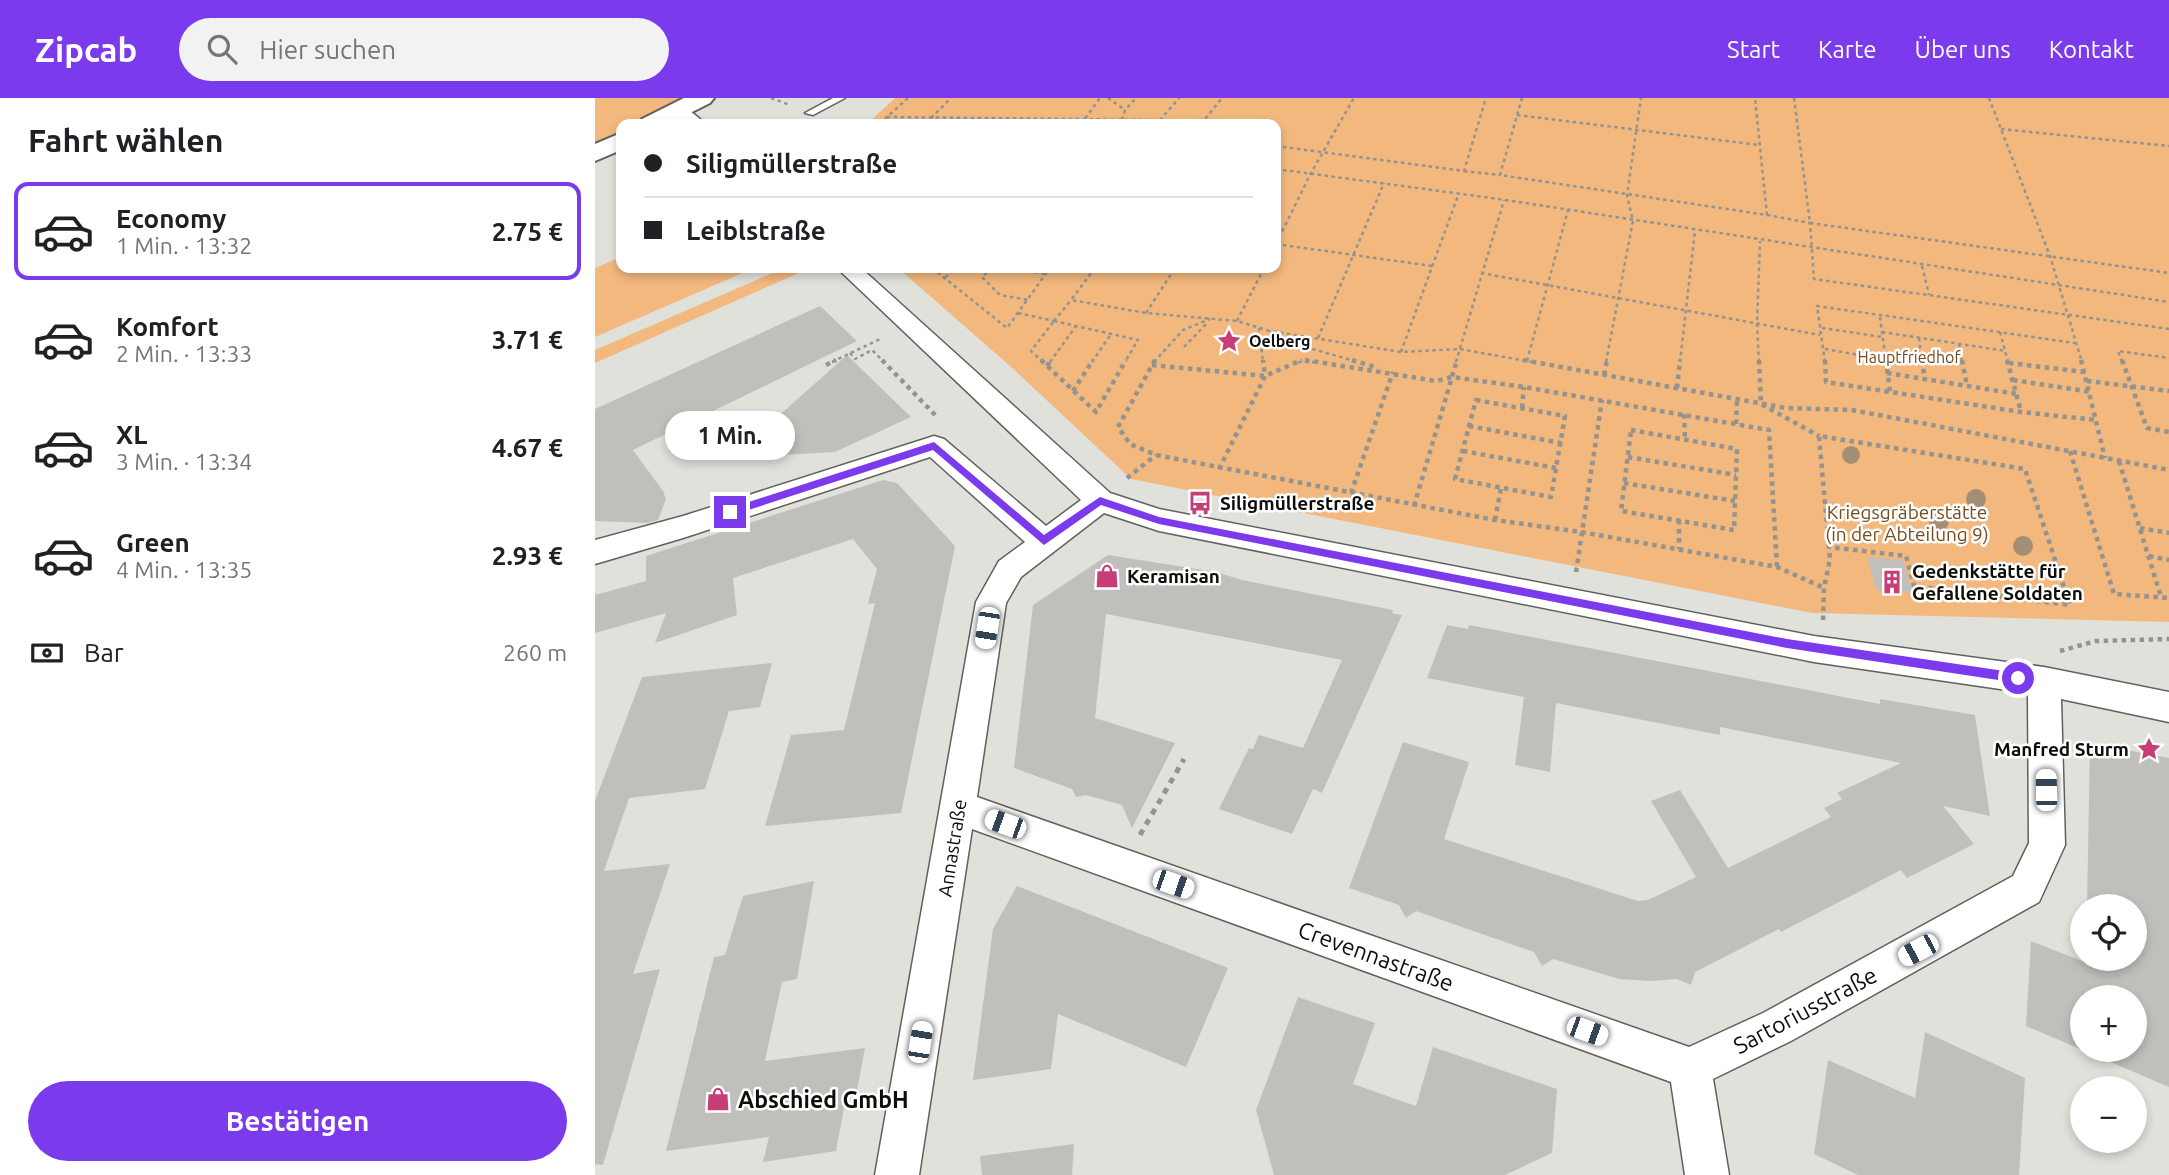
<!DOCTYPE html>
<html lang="de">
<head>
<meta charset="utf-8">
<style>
  body { margin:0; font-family:Ubuntu,sans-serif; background:#f2f2f2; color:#202124; height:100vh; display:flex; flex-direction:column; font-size:26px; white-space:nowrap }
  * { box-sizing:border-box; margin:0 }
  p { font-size:23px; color:#757577 }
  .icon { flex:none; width:38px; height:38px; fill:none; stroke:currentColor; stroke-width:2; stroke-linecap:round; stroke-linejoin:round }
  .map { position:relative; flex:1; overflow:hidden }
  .drawer { display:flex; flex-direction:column; background:#fff; width:595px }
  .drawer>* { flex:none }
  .hud { position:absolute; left:21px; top:21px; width:665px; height:154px; border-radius:14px; box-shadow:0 4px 10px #0003; display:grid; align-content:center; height:154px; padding:0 28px; background:#fff }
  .tools { position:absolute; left:1475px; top:796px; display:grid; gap:14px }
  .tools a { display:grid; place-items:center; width:77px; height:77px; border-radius:50%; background:#fff; box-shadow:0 4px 10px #0003; font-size:35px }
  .end { position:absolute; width:32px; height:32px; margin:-16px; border:9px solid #7c3aed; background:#fff; box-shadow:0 0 0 4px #fff }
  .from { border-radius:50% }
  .bubble { position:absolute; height:49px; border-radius:24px; background:#fff; box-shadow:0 4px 10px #0003; font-size:23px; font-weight:700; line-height:49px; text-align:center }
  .car { position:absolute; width:21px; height:42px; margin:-21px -10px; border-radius:9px; box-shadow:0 0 5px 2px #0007; background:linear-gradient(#fff 24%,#345 0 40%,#fff 0 76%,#345 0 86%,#fff 0) }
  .hud b { display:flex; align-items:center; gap:24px; height:66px; font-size:26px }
  .hud b+b { border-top:2px solid #e0e0e0 }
  .hud i { width:18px; height:18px; background:#202124 }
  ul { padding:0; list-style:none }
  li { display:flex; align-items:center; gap:21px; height:98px; margin:0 14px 10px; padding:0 14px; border:4px solid transparent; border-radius:14px }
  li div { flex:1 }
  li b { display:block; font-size:26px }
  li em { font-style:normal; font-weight:700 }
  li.active { border-color:#7c3aed }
  li>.icon { width:63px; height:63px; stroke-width:1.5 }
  h2 { padding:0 28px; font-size:32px; line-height:84px }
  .pay { display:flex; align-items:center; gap:18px; height:77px; padding:0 28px; font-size:26px }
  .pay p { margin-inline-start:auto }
  .primary-button { display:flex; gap:14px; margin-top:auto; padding:14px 28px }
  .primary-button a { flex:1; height:80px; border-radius:42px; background:#7c3aed; color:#fff; font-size:28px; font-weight:700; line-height:80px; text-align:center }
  header { display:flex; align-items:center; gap:42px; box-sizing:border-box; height:98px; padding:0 35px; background:#7c3aed; color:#fff }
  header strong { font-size:33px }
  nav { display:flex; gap:38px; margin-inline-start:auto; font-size:24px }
  .search { width:490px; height:63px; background:#f2f2f2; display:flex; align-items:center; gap:18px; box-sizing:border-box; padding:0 24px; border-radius:38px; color:#757577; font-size:26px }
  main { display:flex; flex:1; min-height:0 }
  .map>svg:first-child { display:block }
  .green { fill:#f2b87e }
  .building { fill:#c1bfbb; fill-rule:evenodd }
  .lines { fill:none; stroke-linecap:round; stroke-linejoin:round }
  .lane-casing { stroke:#60615d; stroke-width:3 }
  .street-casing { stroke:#60615d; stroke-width:3 }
  .secondary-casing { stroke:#60615d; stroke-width:4 }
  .path-far2 { stroke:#939390; stroke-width:2.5; stroke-dasharray:3.5 3.5; stroke-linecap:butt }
  .path-far1 { stroke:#939390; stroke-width:4.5; stroke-dasharray:4.5 4.5; stroke-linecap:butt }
  .path { stroke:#939390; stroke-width:5; stroke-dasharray:6 6; stroke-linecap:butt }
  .lane { fill:#fff; fill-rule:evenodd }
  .street { fill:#fff; fill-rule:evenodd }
  .secondary { fill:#fff; fill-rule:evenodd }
  .tree { fill:#a58f74 }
  .route { fill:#7c3aed }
  .labels { text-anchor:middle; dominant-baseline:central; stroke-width:5; stroke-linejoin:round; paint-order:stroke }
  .far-poi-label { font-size:16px; font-weight:bold; fill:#0d0d0c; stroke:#fff; text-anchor:start }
  .far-park-label { font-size:16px; fill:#744c1f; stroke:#fff }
  .poi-label { font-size:19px; font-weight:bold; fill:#0d0d0c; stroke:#fff; text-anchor:start }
  .park-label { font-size:19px; fill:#744c1f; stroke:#fff }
  .street-label { font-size:19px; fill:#0d0d0c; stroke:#fff }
  .near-street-label { font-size:23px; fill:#0d0d0c; stroke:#fff }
  .near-poi-label { font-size:23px; font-weight:bold; fill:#0d0d0c; stroke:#fff; text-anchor:start }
</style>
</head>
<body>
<header>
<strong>Zipcab</strong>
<div class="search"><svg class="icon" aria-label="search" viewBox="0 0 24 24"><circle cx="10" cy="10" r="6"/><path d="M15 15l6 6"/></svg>Hier suchen</div>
<nav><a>Start</a><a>Karte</a><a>Über uns</a><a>Kontakt</a></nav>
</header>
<main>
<section class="drawer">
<h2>Fahrt wählen</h2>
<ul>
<li class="active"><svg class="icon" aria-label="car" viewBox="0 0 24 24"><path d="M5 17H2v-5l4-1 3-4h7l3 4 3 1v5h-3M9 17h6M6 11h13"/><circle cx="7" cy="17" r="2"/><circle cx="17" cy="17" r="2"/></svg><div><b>Economy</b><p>1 Min. · 13:32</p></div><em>2.75 €</em></li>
<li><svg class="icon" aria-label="car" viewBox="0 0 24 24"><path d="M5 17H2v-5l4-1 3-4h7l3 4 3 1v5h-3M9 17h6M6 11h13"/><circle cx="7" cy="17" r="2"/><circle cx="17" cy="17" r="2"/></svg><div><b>Komfort</b><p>2 Min. · 13:33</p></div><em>3.71 €</em></li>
<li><svg class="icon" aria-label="car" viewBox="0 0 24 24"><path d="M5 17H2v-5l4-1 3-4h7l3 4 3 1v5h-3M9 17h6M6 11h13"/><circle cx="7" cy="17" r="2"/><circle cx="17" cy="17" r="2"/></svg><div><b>XL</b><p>3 Min. · 13:34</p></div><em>4.67 €</em></li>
<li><svg class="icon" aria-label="car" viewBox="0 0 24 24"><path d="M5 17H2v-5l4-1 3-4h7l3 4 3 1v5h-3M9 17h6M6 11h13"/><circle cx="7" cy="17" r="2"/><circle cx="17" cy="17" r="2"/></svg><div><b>Green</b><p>4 Min. · 13:35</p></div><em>2.93 €</em></li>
</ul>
<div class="pay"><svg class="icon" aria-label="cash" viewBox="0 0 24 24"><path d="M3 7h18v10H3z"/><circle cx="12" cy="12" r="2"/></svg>Bar<p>260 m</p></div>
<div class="primary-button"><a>Bestätigen</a></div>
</section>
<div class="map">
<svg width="1574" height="1077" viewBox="0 0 1574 1077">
  <rect width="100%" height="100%" fill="#e1e1dc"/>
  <g class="green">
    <path d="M0 0H96L48 26H26V38L0 52Z"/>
    <path d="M300 0H1574V524L1217 515 536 381 415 268 303 170H681V26H272Z"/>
    <path d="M26 159V170H159L0 239V170Z"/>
    <path d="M189 170H202L206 174 0 265V252Z"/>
  </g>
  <g class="building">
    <path d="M225 208 262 243 38 352 68 393 71 401 63 422 53 425 0 423V311Z"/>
    <path d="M252 257 316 319 240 354 187 357 145 352Z"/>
    <path d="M288 382 302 385 360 448 306 715 170 728 196 637 249 632 280 505 273 506 282 471 258 441 138 480 142 517 60 545 71 515 0 535V497L51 483V458Z"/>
    <path d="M513 457 621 474 647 482 798 512 797 515 807 517 727 695 718 691 697 736 624 711 654 650 658 651 664 637 708 650 747 562 511 516 500 620 580 645 537 730 527 707 491 697 481 699 477 691 419 670 438 507Z"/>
    <path d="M1272 459 1308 462 1318 495 1281 492Z"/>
    <path d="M852 527 873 531 874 527 916 535 1285 606V601L1380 617 1395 718 1348 708 1379 746 1312 780 1306 772 1186 834 1184 831 1100 874 1096 887 1082 881 1056 883 1024 881 958 861 947 868 939 854 821 813 811 820 804 807 754 790 808 644 874 664 849 741 1043 803 1053 802 1101 779 1056 703 1085 692 1133 770 1236 719 1229 710 1247 701 1242 695 1306 665 1125 629V637L961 605 955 674 920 667 929 599 832 580Z"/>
    <path d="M177 565 165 609 134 613 110 691 34 700 9 773 75 766 38 876 65 871 8 1067 0 1066V703L47 579Z"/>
    <path d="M1495 645 1574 660V989L1431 928 1436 843 1492 865V861H1540V808H1492ZM1488 900H1540V952H1488Z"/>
    <path d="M219 783 202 881 187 884 170 963 270 950 261 998 251 999 241 1053 168 1064 174 1039 71 1053 119 859 130 857 148 798Z"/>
    <path d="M422 788 633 870 591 969 463 916 456 971 378 982 398 831Z"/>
    <path d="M703 899 780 925 758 986 821 1008 838 949 962 991 957 1055 910 1077H679L661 1012Z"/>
    <path d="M1330 934 1430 980 1424 1077H1263L1219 1056 1233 962 1320 1000Z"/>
    <path d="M479 1046 477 1077H387L385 1058Z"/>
  </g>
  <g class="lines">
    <g class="lane-casing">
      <path id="lane" d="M238 0H250L218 17 210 15Z"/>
    </g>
    <g class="street-casing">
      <g id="street">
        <path d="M82 6 89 8 111 26H89L72 12Z"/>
        <path d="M242 170H266L515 395 564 411 1219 538 1449 569 1574 594V624L1466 601 1470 747 1444 804 1196 943 1118 981 1134 1077H1090L1076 984 377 731 324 1077H280L381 504 404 463 430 444 335 359 88 440 0 466V442L88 418 339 338 349 341 451 428 486 402ZM509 415 564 433 1219 564 1433 595 1434 745 1418 778 1168 915 1094 949 382 699 411 505 426 479Z"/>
      </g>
    </g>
    <g class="secondary-casing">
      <g id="secondary">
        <path d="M89 0H119L115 5 73 26H43L47 21Z"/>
        <path d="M26 35V52L0 63V46Z"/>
      </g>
    </g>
    <g class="path-far2">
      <path d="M176 0 195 7"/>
      <path d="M313 0 292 19 565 22 584 0"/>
      <path d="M513 0 530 12"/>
      <path d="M927 0 905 77 1172 117 1160 0"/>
      <path d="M1199 0 1215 125 1574 175"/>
      <path d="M1394 0 1455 158 1487 264"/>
      <path d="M922 17 1164 47"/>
      <path d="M336 20 356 0"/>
      <path d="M527 22 530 12 541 0"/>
      <path d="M566 22 601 26"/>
      <path d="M285 26 292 19"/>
      <path d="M486 26 505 0"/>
      <path d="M606 26 627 0"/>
      <path d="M1406 31 1574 48"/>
      <path d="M681 48 869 73 891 0"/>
      <path d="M681 71 904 101 1574 204"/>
      <path d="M869 73 905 77"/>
      <path d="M1172 117 1215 125 1219 181 1574 231"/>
      <path d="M681 146 716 75 759 0"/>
      <path d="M681 146 837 168"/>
      <path d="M1327 168 1334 197"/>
      <path d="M337 170 412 230 455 170"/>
      <path d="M397 170 387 179 405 197 434 202"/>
      <path d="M412 170 450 176"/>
      <path d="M500 170 476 202 551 215 642 223 675 233 806 254 865 251 937 264"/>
      <path d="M886 175 1225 237"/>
      <path d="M350 179 364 170"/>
      <path d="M423 215 459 223"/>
      <path d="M551 215 580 170"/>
      <path d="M1285 219 1291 264"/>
      <path d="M459 223 543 242 530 264"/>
      <path d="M459 223 476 202"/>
      <path d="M642 223 669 170"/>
      <path d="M664 230 668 264"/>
      <path d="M1227 230 1288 239"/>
      <path d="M675 233 676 239 763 264"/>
      <path d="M1287 234 1411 253"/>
      <path d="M1405 234 1413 264"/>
      <path d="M723 240 789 85"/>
      <path d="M1324 240 1327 264"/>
      <path d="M1364 246 1367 264"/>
      <path d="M589 249 613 224"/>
      <path d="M1230 251 1293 262"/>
      <path d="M806 254 864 95"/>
      <path d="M255 255 260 261 277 252 289 264"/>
      <path d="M932 263 973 112"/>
      <path d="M237 264 287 240"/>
      <path d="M448 264 436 253 459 223"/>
      <path d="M455 264 481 228"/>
      <path d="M497 264 516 236"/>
      <path d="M559 264 588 232 615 221"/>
      <path d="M703 264H721"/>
      <path d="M861 264 909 102"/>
      <path d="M1011 264 1038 123 1032 97 1046 0"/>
      <path d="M1085 264 1100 133"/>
      <path d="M1164 264 1162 226 1165 143"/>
      <path d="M1230 264 1222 208 1480 245"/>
      <path d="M1527 264 1523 253 1574 260"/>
    </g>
    <g class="path-far1">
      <path d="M287 262 343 320"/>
      <path d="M446 262 501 314 531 262"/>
      <path d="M560 262 523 329 535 346 561 357 900 422 986 434 1182 469 1229 490"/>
      <path d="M710 262 841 283 857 279 929 289 1174 332 1182 469"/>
      <path d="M757 262 783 270"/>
      <path d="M928 262 1191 310 1257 312 1574 372"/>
      <path d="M1164 262 1166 306 1224 338"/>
      <path d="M1230 262 1231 284 1426 314 1501 322"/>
      <path d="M1291 262 1295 294"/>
      <path d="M1327 262 1330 282"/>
      <path d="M1367 262 1372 288"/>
      <path d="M1412 262 1426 314"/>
      <path d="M1486 262 1510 360"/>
      <path d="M1527 262 1552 330 1574 334"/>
      <path d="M1414 265 1490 274"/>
      <path d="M231 267 241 262"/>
      <path d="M557 267 670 278 707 262"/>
      <path d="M452 268 456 262"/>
      <path d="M1292 275 1422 296"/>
      <path d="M1009 277 1012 262"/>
      <path d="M1418 282 1496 294"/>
      <path d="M1492 283 1574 293"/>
      <path d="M1082 290 1085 262"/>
      <path d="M478 293 498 262"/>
      <path d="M881 302 970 318 956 399 860 381Z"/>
      <path d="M927 310 929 289"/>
      <path d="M1089 316 1090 342"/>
      <path d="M1141 326 1142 301"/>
      <path d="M874 328 966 345"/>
      <path d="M1036 332 1142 351 1139 432 1026 413Z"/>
      <path d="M868 353 961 370"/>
      <path d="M1475 353 1519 496 1574 500"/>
      <path d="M1033 359 1141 377"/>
      <path d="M1524 363 1566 499"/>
      <path d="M624 371 670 278 668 262"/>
      <path d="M532 380 561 357"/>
      <path d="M1029 385 1140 403"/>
      <path d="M756 395 798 274"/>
      <path d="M819 408 862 262"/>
      <path d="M900 422 906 390"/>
      <path d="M1084 422V451"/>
      <path d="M1545 430 1574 435"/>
      <path d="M1554 458 1574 462"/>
      <path d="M981 474 1007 302"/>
      <path d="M1228 522 1229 490 1235 461 1224 338 1430 371 1475 507 1319 488 1311 458 1234 449"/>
      <path d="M1465 553 1501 543 1574 541"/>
    </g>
    <path class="path" d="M545 737 589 661"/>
    <use href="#lane" class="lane"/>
    <use href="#street" class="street"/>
    <use href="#secondary" class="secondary"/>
  </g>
  <g class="tree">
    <circle cx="1256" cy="357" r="9"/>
    <circle cx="1381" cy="401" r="10"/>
    <circle cx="1344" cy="423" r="10"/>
    <circle cx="1428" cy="448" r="10"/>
  </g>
  <path class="route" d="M339 344 449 437 505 399 564 419 1192 541 1423 575 1429 580 1423 585 1192 550 564 426 506 407 449 447 338 352 135 418 130 414 132 411Z"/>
  <defs>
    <g id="sight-bare" transform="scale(1.89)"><path d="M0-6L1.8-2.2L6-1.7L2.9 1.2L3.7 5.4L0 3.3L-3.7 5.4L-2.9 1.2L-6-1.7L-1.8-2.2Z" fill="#c73d75" stroke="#fff" stroke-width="2.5" paint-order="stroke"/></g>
    <g id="bus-bare" transform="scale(1.89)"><path d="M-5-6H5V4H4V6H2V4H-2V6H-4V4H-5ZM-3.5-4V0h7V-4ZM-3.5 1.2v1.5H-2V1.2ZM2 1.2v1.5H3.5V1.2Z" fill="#c73d75" stroke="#fff" stroke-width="2.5" paint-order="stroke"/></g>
    <g id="shop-bare" transform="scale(1.89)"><path d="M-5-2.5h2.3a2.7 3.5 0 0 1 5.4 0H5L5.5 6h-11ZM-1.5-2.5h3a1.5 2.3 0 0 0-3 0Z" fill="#c73d75" stroke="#fff" stroke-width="2.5" paint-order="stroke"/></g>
    <g id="building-bare" transform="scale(1.89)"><path d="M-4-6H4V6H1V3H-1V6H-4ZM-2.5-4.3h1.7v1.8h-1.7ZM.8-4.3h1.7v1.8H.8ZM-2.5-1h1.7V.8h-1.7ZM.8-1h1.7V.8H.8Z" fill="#c73d75" stroke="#fff" stroke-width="2.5" paint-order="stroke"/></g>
  </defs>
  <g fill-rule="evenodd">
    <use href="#sight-bare" x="634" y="243"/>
    <use href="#bus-bare" x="605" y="405"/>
    <use href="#shop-bare" x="512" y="478"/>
    <use href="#building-bare" x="1297" y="484"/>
    <use href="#sight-bare" x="1554" y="651"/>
    <use href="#shop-bare" x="123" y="1001"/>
  </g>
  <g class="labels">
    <g class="far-poi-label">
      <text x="654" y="243">Oelberg</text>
    </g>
    <g class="far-park-label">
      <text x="1314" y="259">Hauptfriedhof</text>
    </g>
    <g class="poi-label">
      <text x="625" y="405">Siligmüllerstraße</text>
      <text x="1317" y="473">Gedenkstätte für<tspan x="1317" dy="22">Gefallene Soldaten</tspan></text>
      <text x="532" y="478">Keramisan</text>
      <text x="1534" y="651" text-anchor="end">Manfred Sturm</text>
    </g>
    <g class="park-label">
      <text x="1312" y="414">Kriegsgräberstätte<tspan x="1312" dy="22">(in der Abteilung 9)</tspan></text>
    </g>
    <g class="street-label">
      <text transform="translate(357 750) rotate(-81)">Annastraße</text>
    </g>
    <g class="near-street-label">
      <text transform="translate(781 858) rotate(20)">Crevennastraße</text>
      <text transform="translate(1210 912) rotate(-28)">Sartoriusstraße</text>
    </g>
    <g class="near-poi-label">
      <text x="143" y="1001">Abschied GmbH</text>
    </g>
  </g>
</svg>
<div class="tools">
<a><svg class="icon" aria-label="locate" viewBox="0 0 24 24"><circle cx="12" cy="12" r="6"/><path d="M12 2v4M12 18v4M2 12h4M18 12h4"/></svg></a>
<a>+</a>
<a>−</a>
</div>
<i class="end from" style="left:1423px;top:580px"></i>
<i class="end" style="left:135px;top:414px"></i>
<div class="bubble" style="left:70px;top:313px;width:130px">1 Min.</div>
<i class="car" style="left:392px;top:530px;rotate:189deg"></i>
<i class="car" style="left:1451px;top:692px;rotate:359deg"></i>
<i class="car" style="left:410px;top:726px;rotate:290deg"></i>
<i class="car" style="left:578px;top:786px;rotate:109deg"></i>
<i class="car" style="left:1323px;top:852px;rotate:242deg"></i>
<i class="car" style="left:992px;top:933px;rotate:110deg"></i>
<i class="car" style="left:325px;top:944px;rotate:9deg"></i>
<div class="hud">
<b><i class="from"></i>Siligmüllerstraße</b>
<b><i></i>Leiblstraße</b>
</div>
</div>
</main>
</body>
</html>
